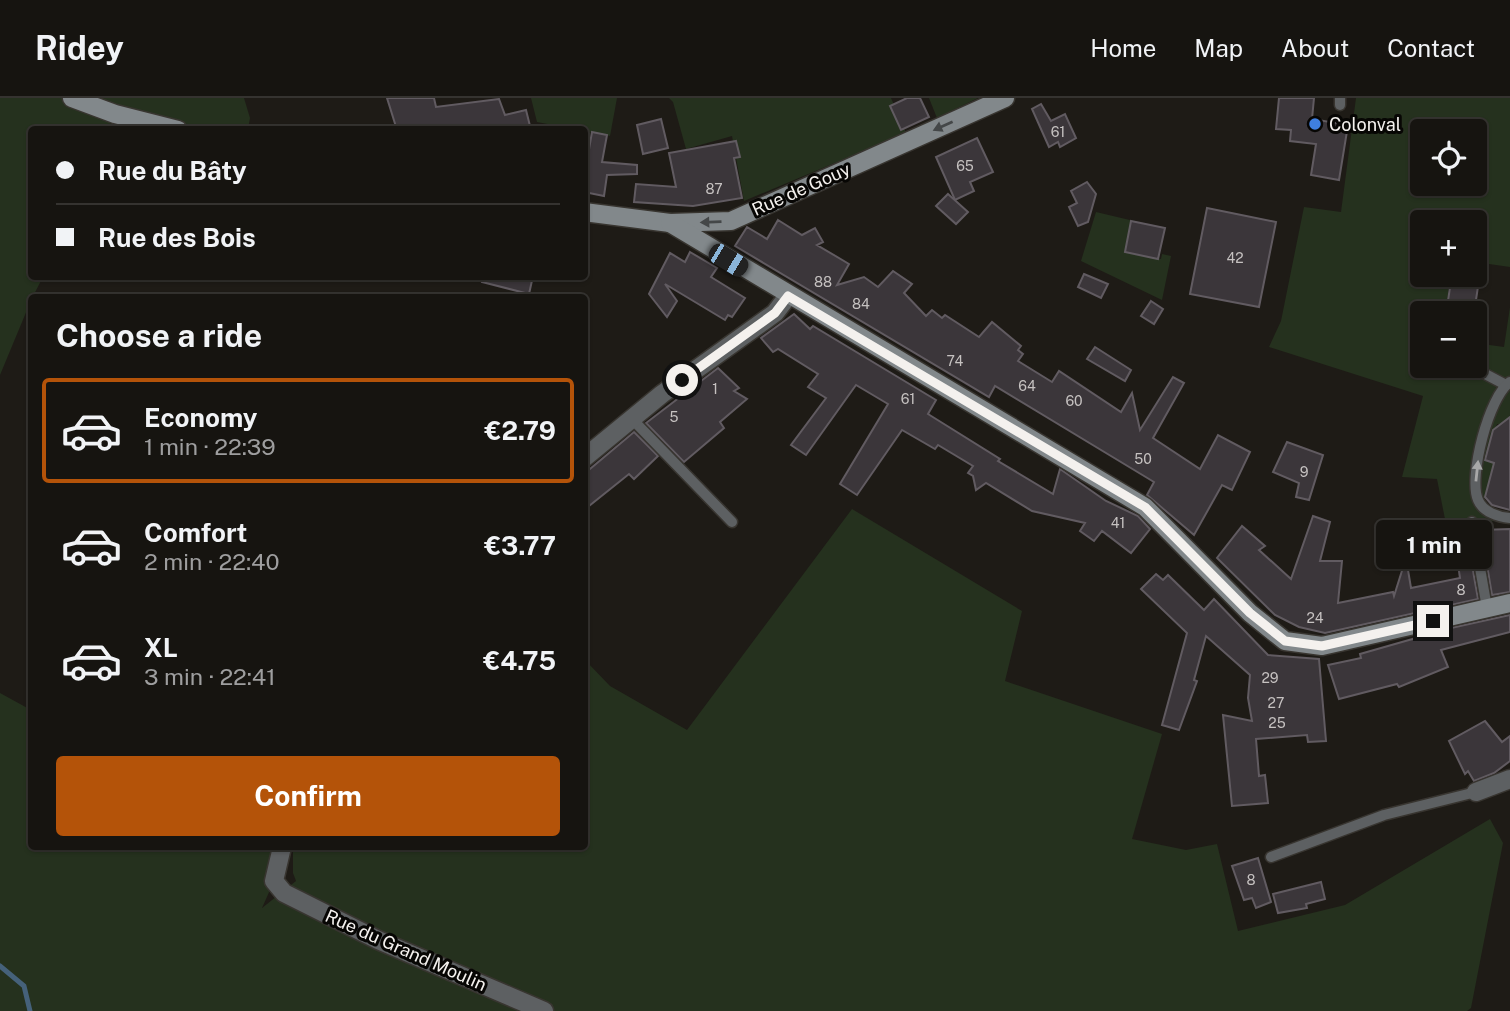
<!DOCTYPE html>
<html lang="en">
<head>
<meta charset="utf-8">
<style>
  body { margin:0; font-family:"Public Sans",sans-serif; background:#1f1d19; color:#f1f3f6; height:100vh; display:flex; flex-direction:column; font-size:26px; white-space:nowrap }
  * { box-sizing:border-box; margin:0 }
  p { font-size:23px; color:#9e9e9f }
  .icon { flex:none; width:38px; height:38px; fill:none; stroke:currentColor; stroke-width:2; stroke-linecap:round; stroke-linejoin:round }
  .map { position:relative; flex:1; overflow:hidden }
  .details { position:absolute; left:28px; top:196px; width:560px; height:556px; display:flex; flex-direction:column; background:#161410; border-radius:7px; box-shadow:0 2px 5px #0004,0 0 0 2px #353330 }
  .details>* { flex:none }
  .guide { position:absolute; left:28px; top:28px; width:560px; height:154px; border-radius:7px; box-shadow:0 2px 5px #0004,0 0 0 2px #353330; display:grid; align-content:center; height:154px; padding:0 28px; background:#161410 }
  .buttons { position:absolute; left:1410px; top:21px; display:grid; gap:14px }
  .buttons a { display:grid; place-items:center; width:77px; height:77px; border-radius:7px; background:#161410; box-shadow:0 2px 5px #0004,0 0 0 2px #353330; font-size:35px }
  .end { position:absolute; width:32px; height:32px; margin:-16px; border:9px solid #f4f1ee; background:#111; box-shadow:0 0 0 4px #111 }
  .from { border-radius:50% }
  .bubble { position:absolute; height:49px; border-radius:7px; background:#161410; box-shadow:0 2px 5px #0004,0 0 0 2px #353330; font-size:23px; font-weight:700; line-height:49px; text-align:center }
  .car { position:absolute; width:21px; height:42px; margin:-21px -10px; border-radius:9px; box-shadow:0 0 5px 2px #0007; background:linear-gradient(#222 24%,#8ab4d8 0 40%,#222 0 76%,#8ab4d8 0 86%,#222 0) }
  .guide b { display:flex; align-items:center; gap:24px; height:66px; font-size:26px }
  .guide b+b { border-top:2px solid #353330 }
  .guide i { width:18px; height:18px; background:#f1f3f6 }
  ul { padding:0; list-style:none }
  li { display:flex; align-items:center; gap:21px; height:105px; margin:0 14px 10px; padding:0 14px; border:4px solid transparent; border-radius:7px }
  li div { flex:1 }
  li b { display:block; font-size:26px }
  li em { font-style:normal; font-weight:700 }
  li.selected { border-color:#b45309 }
  li>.icon { width:63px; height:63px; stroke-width:1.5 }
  h2 { padding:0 28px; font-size:32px; line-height:84px }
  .primary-button { display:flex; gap:14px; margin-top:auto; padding:14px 28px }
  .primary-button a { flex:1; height:80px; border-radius:7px; background:#b45309; color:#fff; font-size:28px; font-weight:700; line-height:80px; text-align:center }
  header { display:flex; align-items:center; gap:42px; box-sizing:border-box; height:98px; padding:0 35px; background:#161410; border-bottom:2px solid #353330 }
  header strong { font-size:33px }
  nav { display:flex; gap:38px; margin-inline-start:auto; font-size:24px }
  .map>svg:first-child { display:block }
  .green { fill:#25311e; fill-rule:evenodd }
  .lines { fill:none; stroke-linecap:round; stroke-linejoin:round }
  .stream { stroke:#45617a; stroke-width:5 }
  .building { fill:#3b363a; stroke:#615b61; stroke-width:2 }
  .lane-casing { stroke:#383530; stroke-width:13 }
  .street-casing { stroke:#383530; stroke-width:21 }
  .secondary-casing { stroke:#383530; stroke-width:21 }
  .lane { stroke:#5d6062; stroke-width:10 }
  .street { stroke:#5d6062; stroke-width:18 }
  .secondary { stroke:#82888b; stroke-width:18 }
  .oneway { fill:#444748 }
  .oneway2 { fill:#a8a8a8 }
  .route { stroke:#f4f1ee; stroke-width:9 }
  .shop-dot { fill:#3f7fe0; stroke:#070604; stroke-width:2.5 }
  .labels { text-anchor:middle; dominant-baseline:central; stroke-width:6; stroke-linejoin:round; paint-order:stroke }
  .number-label { font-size:14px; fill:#c6c2c1 }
  .poi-label { font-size:18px; fill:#f4f1ee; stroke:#070604; text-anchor:start }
  .street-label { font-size:18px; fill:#f4f1ee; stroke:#070604 }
</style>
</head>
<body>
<header>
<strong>Ridey</strong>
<nav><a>Home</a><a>Map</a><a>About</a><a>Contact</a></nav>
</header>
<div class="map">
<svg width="1510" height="913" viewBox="0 0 1510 913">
  <rect width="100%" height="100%" fill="#1e1b16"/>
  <g class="green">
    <path d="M0 0H244L250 20 248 31H178L115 16 108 31 32 32V178L43 179 32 200 0 277Z"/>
    <path d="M531 0H617L610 38 537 24Z"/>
    <path d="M669 0H891L906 35 744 103 732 38 686 51 673 4Z"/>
    <path d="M929 0H978L937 20Z"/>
    <path d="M1356 0H1510V169L1475 164V124H1423V177H1451L1445 215H1423V268H1475V245L1504 249 1510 209V317L1507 328 1497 326 1487 360 1497 363 1486 401 1478 399 1495 417 1496 423 1446 426 1437 381 1402 379 1423 298 1269 249 1281 223 1304 109 1341 114ZM1423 33H1475V86H1423Z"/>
    <path d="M1096 114 1134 123 1128 154 1161 161 1162 156 1171 158 1162 202 1081 163Z"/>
    <path d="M852 411 1022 513 1005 583 1162 636 1132 741 1186 752 1217 746 1238 833 1345 807 1490 721 1503 745 1471 910 1467 913H0V595L31 612 32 749H278L274 783 262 810 296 783 293 775V749H584L585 562 610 588 687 632Z"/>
  </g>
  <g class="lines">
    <path class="stream" d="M0 868 24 888 30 913"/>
  </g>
  <g class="building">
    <path d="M387 0H434L436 9 499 1 505 17 526 12 531 32H397Z"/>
    <path d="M907 0H920L929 19 901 32 890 8Z"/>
    <path d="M1279 0H1314L1312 21 1348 27 1339 82 1311 77 1316 46 1290 43 1291 32 1276 31Z"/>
    <path d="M1041 6 1051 23 1065 16 1076 40 1060 49 1058 44 1049 49 1032 11Z"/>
    <path d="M661 21 668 50 643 56 637 27Z"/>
    <path d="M592 34 607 37 602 64 637 67V76L607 77 604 98 584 94V62L587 63Z"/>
    <path d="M977 40 993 74 970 84 974 93 955 102 936 59Z"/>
    <path d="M736 43 740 59 734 60 742 100 693 108 634 104 636 86 676 89 669 55Z"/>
    <path d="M1087 84 1096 96 1088 124 1078 128 1069 109 1077 105 1071 93Z"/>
    <path d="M948 96 968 114 956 126 936 108Z"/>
    <path d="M1207 110 1276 124 1259 209 1190 196Z"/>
    <path d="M778 122 802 137 815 130 823 144 817 147 849 166 837 187 864 179 878 189 893 173 912 186 904 195 926 218 932 212 942 220 945 217 979 239 992 224 1021 248 1018 252 1023 256 1018 263 1052 284 1059 273 1121 314 1132 295 1140 332 1173 279 1184 285 1153 340 1200 371 1218 337 1250 354 1232 392 1222 387 1194 437 1147 397 1154 384 995 288 989 299 735 148 747 129 767 141Z"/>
    <path d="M1131 123 1165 130 1158 161 1125 154Z"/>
    <path d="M690 154 717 170 711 179 745 200 732 219 728 217 725 222 665 186 677 203 667 219 649 196 670 155 685 164Z"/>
    <path d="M1084 176 1108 186 1101 200 1078 189Z"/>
    <path d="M1452 177 1479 182 1474 215H1446Z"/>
    <path d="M483 178H533L529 196 482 184Z"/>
    <path d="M1151 203 1163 211 1154 226 1141 218Z"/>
    <path d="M794 216 810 231 813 228 936 302 928 316 1000 361 998 363 1053 396 1060 371 1106 403 1138 418 1150 431 1131 455 1102 433 1094 443 1080 433 1085 425 1032 413 986 385 976 392 973 378 968 375 973 368 938 347 935 351 902 332 857 397 840 386 888 306 856 287 806 357 791 347 826 300 808 289 818 276 778 251 773 254 761 240Z"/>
    <path d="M1095 249 1131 272 1125 283 1087 261Z"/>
    <path d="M718 270 739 290 734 293 747 301 720 324 724 330 684 364 646 325Z"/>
    <path d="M1510 319V412L1492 407 1485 399 1494 365 1485 362 1493 332Z"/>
    <path d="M634 334 658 358 634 381 629 376 584 412V376Z"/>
    <path d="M1287 344 1323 357 1309 402 1296 399 1299 385 1273 374Z"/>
    <path d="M1313 418 1330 424 1320 463H1342L1338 505 1393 494 1394 498 1406 460 1411 490 1460 480 1455 447H1459L1460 433H1466L1478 501 1325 535 1299 529 1275 517 1217 460 1242 428 1265 448 1259 452 1291 481Z"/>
    <path d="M1510 431V494L1492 497 1481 432Z"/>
    <path d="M1156 476 1163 482 1168 477 1204 512 1214 501 1268 557 1319 561 1326 643 1308 644 1307 637 1256 641 1259 678 1265 677 1268 705 1232 708 1223 617 1252 623 1248 600 1250 577 1206 538 1194 582 1197 583 1179 632 1162 627 1187 535 1141 491Z"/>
    <path d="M1510 517V534L1441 552 1448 569 1399 589 1397 586 1339 601 1328 567 1361 560 1360 556 1451 530Z"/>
    <path d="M1485 623 1502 644 1510 638V663L1494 675 1474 683 1468 673 1465 676 1449 643Z"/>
    <path d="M1258 760 1271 804 1256 810 1252 800 1244 802 1232 768Z"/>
    <path d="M1321 784 1325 801 1306 806 1307 810 1278 815 1273 796Z"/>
  </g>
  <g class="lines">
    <g class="lane-casing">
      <g id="lane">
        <path d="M1340 0V7"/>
        <path d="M1470 268 1506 287"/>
        <path d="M1510 284C1489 298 1468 379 1478 402 1483 414 1498 419 1510 420"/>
        <path d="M632 321 732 424"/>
        <path d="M1472 424 1487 510"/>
        <path d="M1271 759 1384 717 1476 694"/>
      </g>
    </g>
    <g class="street-casing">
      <g id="street">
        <path d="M584 360 662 296 775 215 788 198"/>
        <path d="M1476 694 1510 681"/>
        <path d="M282 749 274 783 284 795 378 842 544 913"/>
      </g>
    </g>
    <g class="secondary-casing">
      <g id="secondary">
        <path d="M72 0 115 16 178 32"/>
        <path d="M584 114 670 125 731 123 1005 0"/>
        <path d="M670 125 1145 409 1250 515 1285 543 1322 548 1510 505"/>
      </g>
    </g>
    <use href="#lane" class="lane"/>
    <use href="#street" class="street"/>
    <use href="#secondary" class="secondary"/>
  </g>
  <defs><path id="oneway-solid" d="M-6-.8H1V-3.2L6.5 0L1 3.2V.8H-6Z" transform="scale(1.75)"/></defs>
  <g class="oneway">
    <use href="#oneway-solid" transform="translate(943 28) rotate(156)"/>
    <use href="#oneway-solid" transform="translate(711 124) rotate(178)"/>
  </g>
  <use class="oneway2" href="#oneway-solid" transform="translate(1477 373) rotate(-84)"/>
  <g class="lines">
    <path class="route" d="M682 282 775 215 788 198 1145 409 1250 515 1285 543 1322 548 1433 523"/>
  </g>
  <circle class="shop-dot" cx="1315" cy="26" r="7"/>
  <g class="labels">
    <g class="number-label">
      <text x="1058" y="34">61</text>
      <text x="965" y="68">65</text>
      <text x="714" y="91">87</text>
      <text x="1235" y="160">42</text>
      <text x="823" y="184">88</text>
      <text x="861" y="206">84</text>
      <text x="955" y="263">74</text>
      <text x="1027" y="288">64</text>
      <text x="715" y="291">1</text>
      <text x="908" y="301">61</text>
      <text x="1074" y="303">60</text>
      <text x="674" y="319">5</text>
      <text x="1143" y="361">50</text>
      <text x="1304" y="374">9</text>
      <text x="1118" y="425">41</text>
      <text x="1461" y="492">8</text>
      <text x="1315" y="520">24</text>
      <text x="1270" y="580">29</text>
      <text x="1276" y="605">27</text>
      <text x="1277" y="625">25</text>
      <text x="1251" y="782">8</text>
    </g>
    <g class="poi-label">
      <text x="1329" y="26">Colonval</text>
    </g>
    <g class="street-label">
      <text transform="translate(801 91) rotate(-24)">Rue de Gouy</text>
      <text transform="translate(406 852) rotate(24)">Rue du Grand Moulin</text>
    </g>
  </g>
</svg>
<div class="buttons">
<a><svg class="icon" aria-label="locate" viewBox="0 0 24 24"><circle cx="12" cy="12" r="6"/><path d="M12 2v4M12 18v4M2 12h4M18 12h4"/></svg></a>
<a>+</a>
<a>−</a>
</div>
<i class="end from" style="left:682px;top:282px"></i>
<i class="end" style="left:1433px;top:523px"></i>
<div class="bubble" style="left:1376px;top:422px;width:116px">1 min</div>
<i class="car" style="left:728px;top:162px;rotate:121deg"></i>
<div class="guide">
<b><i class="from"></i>Rue du Bâty</b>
<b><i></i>Rue des Bois</b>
</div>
<section class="details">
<h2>Choose a ride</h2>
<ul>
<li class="selected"><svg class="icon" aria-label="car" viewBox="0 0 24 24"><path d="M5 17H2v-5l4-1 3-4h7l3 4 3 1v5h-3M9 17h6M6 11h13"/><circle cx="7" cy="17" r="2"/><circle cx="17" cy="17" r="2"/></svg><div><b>Economy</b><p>1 min · 22:39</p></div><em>€2.79</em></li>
<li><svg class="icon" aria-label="car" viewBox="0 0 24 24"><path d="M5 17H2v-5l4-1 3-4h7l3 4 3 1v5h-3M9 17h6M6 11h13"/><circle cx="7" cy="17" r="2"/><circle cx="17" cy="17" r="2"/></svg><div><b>Comfort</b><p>2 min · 22:40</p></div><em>€3.77</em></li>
<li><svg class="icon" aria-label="car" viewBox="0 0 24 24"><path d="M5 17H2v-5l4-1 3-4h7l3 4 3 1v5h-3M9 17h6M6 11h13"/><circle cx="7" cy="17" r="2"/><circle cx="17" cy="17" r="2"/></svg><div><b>XL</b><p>3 min · 22:41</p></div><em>€4.75</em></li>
</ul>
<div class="primary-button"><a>Confirm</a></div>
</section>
</div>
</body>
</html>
